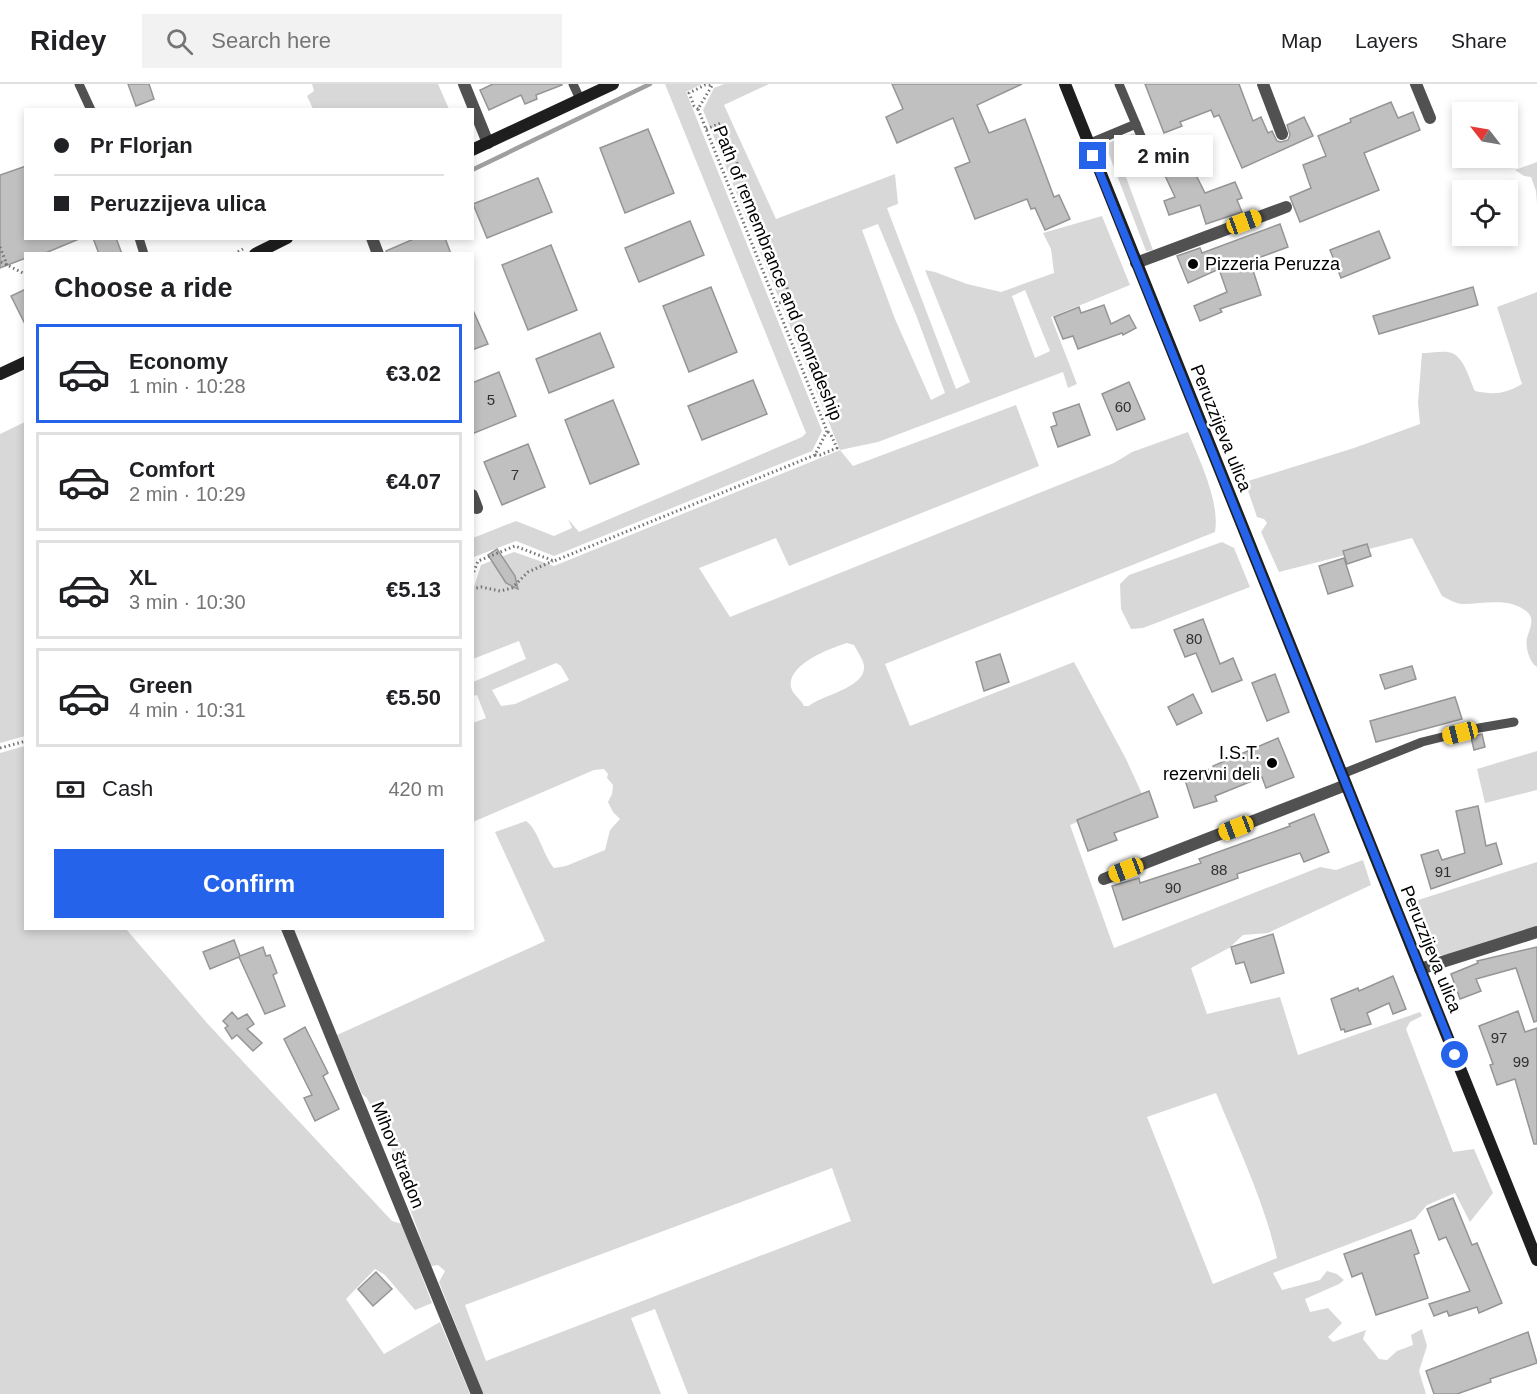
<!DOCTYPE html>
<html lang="en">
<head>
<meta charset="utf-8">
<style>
  body { margin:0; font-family:Arial,sans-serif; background:#f2f2f2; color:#202124; height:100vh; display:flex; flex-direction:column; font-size:22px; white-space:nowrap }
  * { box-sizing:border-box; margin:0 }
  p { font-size:20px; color:#757577 }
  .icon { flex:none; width:33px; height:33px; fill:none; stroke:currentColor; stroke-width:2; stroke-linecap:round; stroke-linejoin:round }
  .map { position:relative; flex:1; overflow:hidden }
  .details { position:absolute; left:24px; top:168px; width:450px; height:678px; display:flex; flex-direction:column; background:#fff; border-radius:0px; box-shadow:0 3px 9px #0003 }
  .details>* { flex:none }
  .banner { position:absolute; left:24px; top:24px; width:450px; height:132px; border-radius:0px; box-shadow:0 3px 9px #0003; display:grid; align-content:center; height:132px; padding:0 30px; background:#fff }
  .needle { width:39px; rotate:301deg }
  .fabs { position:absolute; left:1452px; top:18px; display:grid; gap:12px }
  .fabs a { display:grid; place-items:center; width:66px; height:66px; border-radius:0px; background:#fff; box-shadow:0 3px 9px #0003; font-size:30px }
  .end { position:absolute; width:27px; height:27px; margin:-14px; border:8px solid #2563eb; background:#fff; box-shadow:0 0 0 3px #fff }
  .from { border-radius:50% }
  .bubble { position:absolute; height:42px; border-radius:0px; background:#fff; box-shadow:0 3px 9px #0003; font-size:20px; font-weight:600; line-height:42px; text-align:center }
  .car { position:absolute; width:18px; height:36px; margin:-18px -9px; border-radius:8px; box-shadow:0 0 4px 2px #0007; background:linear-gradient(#f5c518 24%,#345 0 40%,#f5c518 0 76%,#345 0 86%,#f5c518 0) }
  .banner b { display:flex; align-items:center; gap:21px; height:57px; font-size:22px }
  .banner b+b { border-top:2px solid #e0e0e0 }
  .banner i { width:15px; height:15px; background:#202124 }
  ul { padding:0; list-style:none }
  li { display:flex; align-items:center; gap:18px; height:99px; margin:0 12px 9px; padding:0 18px; border:3px solid #e0e0e0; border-radius:0px }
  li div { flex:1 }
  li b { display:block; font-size:22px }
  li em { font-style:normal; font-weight:600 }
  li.on { border-color:#2563eb }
  li>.icon { width:54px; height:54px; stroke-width:1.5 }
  h2 { padding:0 30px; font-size:27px; line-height:72px }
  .pay { display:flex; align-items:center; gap:15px; height:66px; padding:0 30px; font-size:22px }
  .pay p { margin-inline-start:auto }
  .cta { display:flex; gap:12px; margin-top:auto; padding:12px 30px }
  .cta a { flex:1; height:69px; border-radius:0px; background:#2563eb; color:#fff; font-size:24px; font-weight:600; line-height:69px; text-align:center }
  header { display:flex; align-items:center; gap:36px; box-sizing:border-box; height:84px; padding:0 30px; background:#fff; border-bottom:2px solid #e0e0e0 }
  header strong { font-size:28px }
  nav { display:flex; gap:33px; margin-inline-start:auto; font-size:21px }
  .search { width:420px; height:54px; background:#f2f2f2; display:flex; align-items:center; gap:15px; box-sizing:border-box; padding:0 21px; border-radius:0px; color:#757577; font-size:22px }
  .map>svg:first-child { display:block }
  .green { fill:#d8d8d8; fill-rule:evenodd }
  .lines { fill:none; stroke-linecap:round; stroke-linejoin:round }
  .stream { stroke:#9f9f9f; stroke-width:4.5 }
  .building { fill:#c0c0c0; stroke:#959595; stroke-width:1.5 }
  .path { stroke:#737373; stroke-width:3; stroke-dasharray:1.5 3; stroke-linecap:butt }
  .lane { stroke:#515151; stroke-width:9 }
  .street { stroke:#515151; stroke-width:12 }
  .secondary { stroke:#1e1e1e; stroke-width:12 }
  .route { stroke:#2563eb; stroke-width:8 }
  .poi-dot { fill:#000; stroke:#fff; stroke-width:2 }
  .labels { text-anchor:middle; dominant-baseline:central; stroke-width:5; stroke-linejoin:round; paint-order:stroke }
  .number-label { font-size:15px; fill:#303030 }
  .poi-label { font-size:18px; fill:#000; stroke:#fff; text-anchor:start }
  .street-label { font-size:18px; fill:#000; stroke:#fff }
</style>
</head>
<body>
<header>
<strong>Ridey</strong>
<div class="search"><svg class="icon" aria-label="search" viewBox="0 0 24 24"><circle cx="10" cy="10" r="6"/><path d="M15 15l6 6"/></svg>Search here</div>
<nav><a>Map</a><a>Layers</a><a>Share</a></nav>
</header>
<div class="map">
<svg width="1537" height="1310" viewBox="0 0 1537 1310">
  <rect width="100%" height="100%" fill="#fff"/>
  <g class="green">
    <path d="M312 0H438L449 25H313L307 12 314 7Z"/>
    <path d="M665 0H702L686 8 822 347 812 367 554 472 516 457 474 473 473 478V454L516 437 554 452 572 444 568 435 579 448 802 353 806 349Z"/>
    <path d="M724 0H769L724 21 776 135 895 90 898 120 887 124 956 305 970 298 925 186 935 188 967 200 1001 208 1054 189 1051 165 1043 149 1102 132 1130 201 1051 233 1077 300 1068 304 1063 288 878 358 840 366 853 382 1016 321 1039 382 789 482 776 454 699 484 730 533 1114 379 1132 368 1188 348C1200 377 1220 418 1215 448L885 580 910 642 1074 578 1126 675 1142 710 1070 741 1114 864 1320 783 1336 786 1363 776 1371 801 1268 849 1243 851 1229 864 1191 884 1207 930 1280 913 1298 971 1420 928 1422 932 1410 938 1406 945 1453 1068 1474 1065 1493 1109 1470 1138 1455 1109 1427 1121 1415 1135 1273 1189 1282 1206 1320 1196 1327 1187 1337 1190 1344 1196 1339 1200 1305 1215 1310 1228 1328 1224 1342 1239 1328 1253 1333 1258 1366 1246 1363 1255 1379 1275 1387 1276 1397 1267 1413 1261 1411 1251 1422 1245 1427 1262 1419 1287 1426 1310H688L655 1225 631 1234 661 1310H483L439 1198 445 1187 438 1181 431 1182 410 1125 409 1112 389 1058 367 1014 362 1010 337 951 545 857 495 748 526 737C538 745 543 771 554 784L566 782 605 766 610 746 620 735 613 728 608 718 612 710 613 701 607 694 608 690 604 685 594 686 473 738V639L486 634 477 611 473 612V598L526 575 519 557 473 575V506L481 481 514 468 554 482 840 366 703 26 714 4ZM878 140 916 231 945 309 931 316 895 235 862 146ZM1025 206 1050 267 1035 274 1012 212ZM847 559 854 561C857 567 863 575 864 582 866 604 821 611 809 622H804C801 615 792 610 791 603 787 580 831 564 847 559ZM556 579 561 582 569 596 515 620 501 622 492 606ZM1216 1009C1238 1063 1264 1117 1277 1174L1213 1200 1147 1033ZM832 1084 851 1137 486 1277 465 1221Z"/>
    <path d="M1134 49 1145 85 1126 93 1153 166 1146 167 1105 60Z"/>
    <path d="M1537 78V120L1536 107 1531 93 1524 92 1515 86Z"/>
    <path d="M1537 208V583C1529 578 1525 562 1527 554 1530 543 1537 533 1523 525 1506 514 1483 520 1463 520 1456 520 1448 515 1442 512L1412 454 1279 488 1261 448 1267 439 1264 435 1257 433 1245 398 1354 364 1420 340 1418 319 1422 269C1430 269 1444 266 1452 269 1465 275 1469 295 1475 307 1494 311 1505 310 1522 300L1497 223Z"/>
    <path d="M25 338V652L0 659V350Z"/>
    <path d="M1222 458 1234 464 1250 503 1143 544 1131 545 1121 525 1120 500 1129 491Z"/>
    <path d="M25 662 26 844 126 845 207 939 392 1137 402 1140 432 1219 415 1226 385 1191 375 1185 346 1215 384 1270 440 1238 470 1310H0V669Z"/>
    <path d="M1537 667V706L1485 719 1477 685Z"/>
    <path d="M1537 778V843L1444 872 1436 870 1412 818Z"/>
  </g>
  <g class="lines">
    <path class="stream" d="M472 86 650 0"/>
  </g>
  <g class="building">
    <path d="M128 0H149L154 15 136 22Z"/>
    <path d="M493 0H562V1L536 11 537 15 525 20 521 11 489 26 480 6Z"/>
    <path d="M892 0H1022L977 21 989 49 1025 35 1054 113 1059 111 1070 135 1045 146 1035 124 1031 125 1027 115 975 135 955 84 970 78 953 34 897 59 886 33 903 25Z"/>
    <path d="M1145 0H1239L1253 37 1261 33 1268 49 1272 47 1277 57 1281 58 1288 56 1290 51 1287 41 1304 33 1313 52 1242 84 1219 31 1214 33 1211 26 1180 38 1182 42 1164 49Z"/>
    <path d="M1391 18 1398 34 1413 28 1420 46 1364 69 1379 106 1300 138 1290 113 1311 104 1303 81 1326 72 1318 52 1351 38 1350 35Z"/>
    <path d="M648 45 674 109 625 129 600 64Z"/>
    <path d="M1185 69 1205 109 1235 98 1242 114 1237 116 1242 128 1206 140 1200 121 1169 131 1164 117 1175 113 1160 81Z"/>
    <path d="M26 82V154L79 155 43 170H26V174L0 184V91Z"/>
    <path d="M538 94 552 128 487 154 473 120Z"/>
    <path d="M690 137 704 171 639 198 625 164Z"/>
    <path d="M1280 140 1288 163 1250 177 1261 211 1220 225 1222 228 1200 237 1194 222 1227 208 1219 185 1188 199 1177 172 1200 164 1202 169Z"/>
    <path d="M1379 147 1390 174 1341 194 1330 166Z"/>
    <path d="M93 154H116L122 170H99Z"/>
    <path d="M416 154H445L451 170H386V167Z"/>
    <path d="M551 161 577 226 528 246 502 181Z"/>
    <path d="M711 203 737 268 689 288 663 222Z"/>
    <path d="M1473 203 1478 221 1379 250 1373 232Z"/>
    <path d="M26 205V242L11 212Z"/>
    <path d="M1104 221 1111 240 1129 231 1136 244 1123 251 1122 249 1078 265 1073 252 1063 255 1054 233 1079 223 1081 229Z"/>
    <path d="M472 224 488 260 472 266Z"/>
    <path d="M600 249 614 283 549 309 536 275Z"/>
    <path d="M499 288 516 332 472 350V299Z"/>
    <path d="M753 296 767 330 702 356 688 322Z"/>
    <path d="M1129 298 1145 335 1117 346 1102 310Z"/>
    <path d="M613 316 639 380 590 400 565 336Z"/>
    <path d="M1079 320 1090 351 1058 363 1051 343 1057 341 1053 329Z"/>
    <path d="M528 360 545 403 502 421 484 378Z"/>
    <path d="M1367 460 1371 472 1347 480 1343 467Z"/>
    <path d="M497 465 515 492 518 505 506 499 488 471Z"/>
    <path d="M1344 474 1353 502 1328 510 1319 482Z"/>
    <path d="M1203 535 1220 580 1233 574 1242 596 1212 608 1196 569 1185 573 1174 546Z"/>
    <path d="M1000 570 1009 598 984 607 976 578Z"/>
    <path d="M1412 582 1416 595 1385 605 1380 591Z"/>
    <path d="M1275 590 1289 628 1267 637 1252 599Z"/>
    <path d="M1193 610 1202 629 1177 641 1168 623Z"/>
    <path d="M1455 613 1462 635 1376 658 1370 637Z"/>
    <path d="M1482 650 1485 663 1474 666 1471 653Z"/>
    <path d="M1278 654 1294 693 1266 704 1262 693 1215 712 1217 717 1194 724 1184 693 1214 684 1213 682Z"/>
    <path d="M1149 707 1158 733 1114 749 1117 756 1088 767 1077 736Z"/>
    <path d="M1478 722 1486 762 1496 759 1502 780 1431 805 1421 771 1438 766 1442 776 1465 769 1456 727Z"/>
    <path d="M1314 730 1329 768 1304 778 1300 769 1237 790 1238 794 1123 836 1112 802 1139 794 1140 799 1201 779 1199 775 1290 742 1289 740Z"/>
    <path d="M1273 850 1284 889 1251 899 1244 878 1236 880 1231 863Z"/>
    <path d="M234 856 240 872 263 863 266 872 270 871 277 889 273 891 285 922 265 930 239 873 210 885 203 868Z"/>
    <path d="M1537 863V937L1534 938 1516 884 1476 895 1481 907 1460 915 1451 890 1478 879 1477 877Z"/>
    <path d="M1393 892 1406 925 1393 930 1389 919 1367 929 1371 940 1345 948 1344 945 1341 946 1331 915 1358 904 1359 907Z"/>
    <path d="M1518 927 1525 948 1537 944V1060H1534L1515 995 1497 1001 1490 981 1493 980 1479 942Z"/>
    <path d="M232 928 238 935 247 930 254 940 247 945 262 959 253 967 237 951 232 955 225 944 228 942 223 937Z"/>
    <path d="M305 943 328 989 323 992 339 1025 315 1037 304 1014 312 1011 284 955Z"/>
    <path d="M1453 1114 1472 1161 1477 1159 1502 1219 1479 1229 1477 1223 1449 1232 1447 1227 1434 1232 1429 1220 1470 1207 1446 1153 1439 1156 1427 1125Z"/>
    <path d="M1411 1146 1419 1169 1414 1171 1428 1214 1376 1231 1362 1189 1352 1193 1344 1170Z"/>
    <path d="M376 1188 392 1205 373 1222 358 1205Z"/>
    <path d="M1528 1248 1537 1279 1490 1295 1491 1298 1457 1310H1434L1426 1287Z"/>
  </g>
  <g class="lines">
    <g class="path">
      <path d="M698 25 694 22 689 9 705 1H711"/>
      <path d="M706 45 721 39 791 214 777 220"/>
      <path d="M0 163 7 181"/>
      <path d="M234 170 243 165"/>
      <path d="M1 178 25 190"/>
      <path d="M815 371H820L837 364 831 351 827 347"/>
      <path d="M472 492 478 477 515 462 554 477 815 371 827 347 698 25 713 0"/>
      <path d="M472 505 481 503 500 507 512 504 528 488 553 477"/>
      <path d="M0 664 26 657"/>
    </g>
    <g class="lane">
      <path d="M79 0 91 26"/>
      <path d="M573 0 580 15"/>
      <path d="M1119 0 1146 64"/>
      <path d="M1088 60 1136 40"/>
      <path d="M139 154 144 170"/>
      <path d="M1342 690 1422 658 1479 644 1514 638"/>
    </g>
    <g class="street">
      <path d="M464 0 488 59"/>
      <path d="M1263 0 1282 50"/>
      <path d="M1416 0 1430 34"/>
      <path d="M372 154 378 170"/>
      <path d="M1136 179 1286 123"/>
      <path d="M472 411 477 424"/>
      <path d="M1104 795 1346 701"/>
      <path d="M287 844 477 1310"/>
      <path d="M1420 885 1537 848"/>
    </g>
    <g class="secondary">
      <path d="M1065 0 1537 1176"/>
      <path d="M472 66 613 0"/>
      <path d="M255 170 287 154"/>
      <path d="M0 290 26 278"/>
    </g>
  </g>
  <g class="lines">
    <path class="route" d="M1093 72 1455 971"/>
  </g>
  <g class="poi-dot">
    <circle cx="1193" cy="180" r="6"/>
    <circle cx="1272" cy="679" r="6"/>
  </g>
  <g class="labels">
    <g class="number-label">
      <text x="491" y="315">5</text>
      <text x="1123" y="322">60</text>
      <text x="515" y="390">7</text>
      <text x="1194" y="554">80</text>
      <text x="1219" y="785">88</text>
      <text x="1443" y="787">91</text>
      <text x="1173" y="803">90</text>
      <text x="1499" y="953">97</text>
      <text x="1521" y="977">99</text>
    </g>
    <g class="poi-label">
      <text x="1205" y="180">Pizzeria Peruzza</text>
      <text x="1260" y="669" text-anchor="end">I.S.T.<tspan x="1260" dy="21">rezervni deli</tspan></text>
    </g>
    <g class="street-label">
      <text transform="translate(778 189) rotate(68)">Path of remembrance and comradeship</text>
      <text transform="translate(1221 344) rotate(68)">Peruzzijeva ulica</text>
      <text transform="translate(1431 865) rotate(68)">Peruzzijeva ulica</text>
      <text transform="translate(398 1071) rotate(68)">Mihov štradon</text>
    </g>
  </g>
</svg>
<div class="fabs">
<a><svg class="needle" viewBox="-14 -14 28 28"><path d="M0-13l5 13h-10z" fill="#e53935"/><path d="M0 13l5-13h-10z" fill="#757577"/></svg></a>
<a><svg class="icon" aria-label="locate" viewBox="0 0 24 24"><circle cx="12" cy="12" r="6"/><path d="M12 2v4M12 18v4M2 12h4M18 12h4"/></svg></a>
</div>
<i class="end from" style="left:1455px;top:971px"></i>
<i class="end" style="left:1093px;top:72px"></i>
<div class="bubble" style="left:1114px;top:51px;width:99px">2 min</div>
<i class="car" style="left:1244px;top:138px;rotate:70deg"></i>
<i class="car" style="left:1460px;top:649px;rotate:256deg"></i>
<i class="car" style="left:1236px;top:744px;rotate:249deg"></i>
<i class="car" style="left:1126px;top:786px;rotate:249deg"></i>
<div class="banner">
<b><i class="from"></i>Pr Florjan</b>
<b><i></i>Peruzzijeva ulica</b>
</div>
<section class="details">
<h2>Choose a ride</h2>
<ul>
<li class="on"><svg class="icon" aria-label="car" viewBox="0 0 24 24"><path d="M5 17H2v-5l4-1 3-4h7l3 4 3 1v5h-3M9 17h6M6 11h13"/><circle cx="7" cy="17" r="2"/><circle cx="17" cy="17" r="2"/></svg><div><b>Economy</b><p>1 min · 10:28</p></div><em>€3.02</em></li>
<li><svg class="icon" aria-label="car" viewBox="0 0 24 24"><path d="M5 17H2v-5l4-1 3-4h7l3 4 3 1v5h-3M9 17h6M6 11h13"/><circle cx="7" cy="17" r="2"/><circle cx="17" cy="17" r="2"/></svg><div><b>Comfort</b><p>2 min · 10:29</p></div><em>€4.07</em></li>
<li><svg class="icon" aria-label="car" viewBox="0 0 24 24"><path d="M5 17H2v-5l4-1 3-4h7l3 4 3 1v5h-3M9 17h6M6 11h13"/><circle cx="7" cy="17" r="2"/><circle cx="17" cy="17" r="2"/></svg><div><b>XL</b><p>3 min · 10:30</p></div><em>€5.13</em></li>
<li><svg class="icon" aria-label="car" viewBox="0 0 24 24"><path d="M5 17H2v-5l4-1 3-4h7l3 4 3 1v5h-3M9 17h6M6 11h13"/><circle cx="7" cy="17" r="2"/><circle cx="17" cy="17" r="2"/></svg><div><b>Green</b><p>4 min · 10:31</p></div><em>€5.50</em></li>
</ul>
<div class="pay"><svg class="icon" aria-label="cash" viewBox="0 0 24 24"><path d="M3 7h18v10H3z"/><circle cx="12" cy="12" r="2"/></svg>Cash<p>420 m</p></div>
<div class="cta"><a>Confirm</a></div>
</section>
</div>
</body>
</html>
